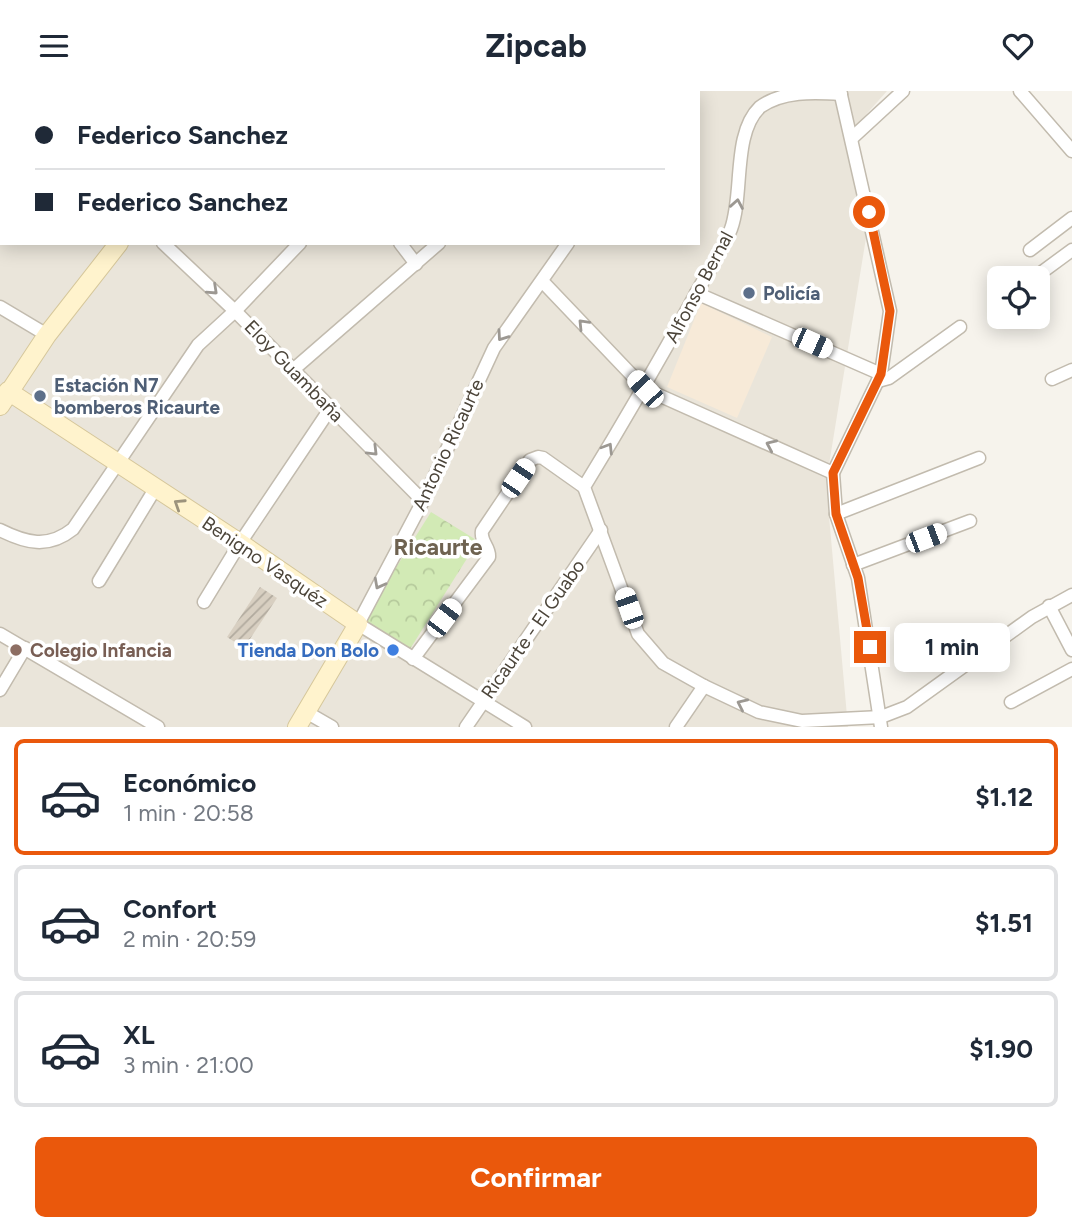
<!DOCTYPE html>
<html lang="es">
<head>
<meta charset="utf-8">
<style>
  body { margin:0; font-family:Figtree,sans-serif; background:#f6f6f7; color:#1f2937; height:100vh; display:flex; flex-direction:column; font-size:26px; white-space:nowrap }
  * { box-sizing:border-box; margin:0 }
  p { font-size:23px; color:#747a83 }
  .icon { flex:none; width:38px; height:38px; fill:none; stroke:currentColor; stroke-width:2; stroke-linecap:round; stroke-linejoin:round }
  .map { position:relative; height:636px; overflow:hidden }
  .panel { display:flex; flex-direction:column; background:#fff; flex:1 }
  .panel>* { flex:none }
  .banner { position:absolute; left:0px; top:0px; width:700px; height:154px; box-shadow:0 4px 18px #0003; display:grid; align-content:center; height:154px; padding:0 35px; background:#fff }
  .tools { position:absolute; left:987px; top:175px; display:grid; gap:14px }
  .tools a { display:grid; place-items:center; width:63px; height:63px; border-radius:10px; background:#fff; box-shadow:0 4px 18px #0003; font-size:35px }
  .end { position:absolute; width:32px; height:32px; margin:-16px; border:9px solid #ea580c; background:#fff; box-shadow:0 0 0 4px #fff }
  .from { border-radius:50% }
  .bubble { position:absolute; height:49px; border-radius:10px; background:#fff; box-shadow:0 4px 18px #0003; font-size:23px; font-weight:700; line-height:49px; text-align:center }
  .car { position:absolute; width:21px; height:42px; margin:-21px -10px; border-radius:9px; box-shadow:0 0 5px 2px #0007; background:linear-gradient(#fff 24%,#345 0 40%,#fff 0 76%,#345 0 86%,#fff 0) }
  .banner b { display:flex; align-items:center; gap:24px; height:66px; font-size:26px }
  .banner b+b { border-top:2px solid #e0e1e3 }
  .banner i { width:18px; height:18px; background:#1f2937 }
  ul { padding:12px 0 0; list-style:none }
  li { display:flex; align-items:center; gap:21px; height:116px; margin:0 14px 10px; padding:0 21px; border:4px solid #e0e1e3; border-radius:10px }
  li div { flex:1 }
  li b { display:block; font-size:26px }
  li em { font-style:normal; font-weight:700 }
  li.selected { border-color:#ea580c }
  li>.icon { width:63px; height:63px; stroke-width:1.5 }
  .button { display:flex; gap:14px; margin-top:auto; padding:14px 35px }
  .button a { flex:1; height:80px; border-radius:10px; background:#ea580c; color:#fff; font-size:28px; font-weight:700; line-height:80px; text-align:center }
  header { display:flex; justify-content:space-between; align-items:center; height:91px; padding:0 35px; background:#fff; font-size:32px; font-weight:700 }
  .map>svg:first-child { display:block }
  .residential { fill:#eae5da; fill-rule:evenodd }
  .commercial { fill:#f7ead8 }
  .park { fill:url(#park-crowns) }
  .building { fill:url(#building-hatch) }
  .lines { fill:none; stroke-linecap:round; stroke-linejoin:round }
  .minor-casing { stroke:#c2bbae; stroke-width:15 }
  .secondary-casing { stroke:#d6c79b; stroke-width:20 }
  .minor { stroke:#fff; stroke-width:12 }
  .secondary { stroke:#fff3cd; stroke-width:18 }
  .oneway { stroke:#9c9892 }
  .oneway2 { stroke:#9c937c }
  .route { stroke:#ea580c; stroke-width:9 }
  .service-dot { fill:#5c6f8a; stroke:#fff; stroke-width:2.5 }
  .education-dot { fill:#8d6e63; stroke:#fff; stroke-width:2.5 }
  .shop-dot { fill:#3f7fe0; stroke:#fff; stroke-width:2.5 }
  .labels { text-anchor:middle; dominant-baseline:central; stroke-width:7; stroke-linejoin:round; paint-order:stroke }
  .street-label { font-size:19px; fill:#4b4439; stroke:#fff }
  .service-label { font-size:19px; font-weight:bold; fill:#4e5e75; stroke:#fff; text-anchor:start }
  .education-label { font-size:19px; font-weight:bold; fill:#785e54; stroke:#fff; text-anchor:start }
  .shop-label { font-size:19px; font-weight:bold; fill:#366cbe; stroke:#fff; text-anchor:end }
  .quarter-label { font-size:23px; font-weight:bold; fill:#6e6250; stroke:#fff }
</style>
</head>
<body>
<header><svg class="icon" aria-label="menu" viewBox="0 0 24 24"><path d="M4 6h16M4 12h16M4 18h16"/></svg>Zipcab<svg class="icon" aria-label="heart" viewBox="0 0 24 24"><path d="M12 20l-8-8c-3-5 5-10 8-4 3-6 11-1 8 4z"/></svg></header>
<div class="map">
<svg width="1072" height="636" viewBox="0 0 1072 636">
  <defs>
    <pattern id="park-crowns" width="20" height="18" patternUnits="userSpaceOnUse" patternTransform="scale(1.75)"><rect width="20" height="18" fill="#d2eab5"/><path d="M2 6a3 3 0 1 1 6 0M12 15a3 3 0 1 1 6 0" fill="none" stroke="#b6ca9c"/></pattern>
    <pattern id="building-hatch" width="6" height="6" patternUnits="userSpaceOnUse" patternTransform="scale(1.75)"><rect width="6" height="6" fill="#d8cfc1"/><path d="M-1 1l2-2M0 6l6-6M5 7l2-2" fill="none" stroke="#b1aa9e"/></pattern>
  </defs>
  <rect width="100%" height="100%" fill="#f6f3ec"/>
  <path class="residential" d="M0 0H887L845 47 866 147 826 392 848 636H0ZM2 2H698V152H2Z"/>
  <path class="commercial" d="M701 212 772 246 737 327 667 296Z"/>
  <path class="park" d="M431 421 478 450 410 558 363 529Z"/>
  <path class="building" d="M260 496 277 507 244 557 227 546Z"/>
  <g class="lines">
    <g class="minor-casing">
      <g id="minor">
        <path d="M239 0 241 2"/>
        <path d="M840 0 890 220 881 283 833 382 836 423 858 487 881 636"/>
        <path d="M1020 0 1072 60"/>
        <path d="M148 1 149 0"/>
        <path d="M454 2 456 0"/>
        <path d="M646 2 647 0"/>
        <path d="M841 3C813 1 782 0 760 16 732 43 744 102 731 138 721 163 705 185 693 208 658 272 622 334 584 396L638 543 663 572 704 595 759 621 802 630 881 626 907 616 1032 526 1072 504"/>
        <path d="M852 47 903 0"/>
        <path d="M163 152 235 220 423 410"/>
        <path d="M400 152 416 173"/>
        <path d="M1030 159 1072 127"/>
        <path d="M1034 187 1072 159"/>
        <path d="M542 190 645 298 833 382"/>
        <path d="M696 202 881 283"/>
        <path d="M0 216 47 244"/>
        <path d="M294 278 439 152"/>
        <path d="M1052 288 1072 279"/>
        <path d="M878 290 889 287 960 236"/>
        <path d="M836 423 979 367"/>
        <path d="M0 439C26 452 48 458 73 438L198 254 235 220 300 152"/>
        <path d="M853 474 970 430"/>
        <path d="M99 490 155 398"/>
        <path d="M204 511 240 452 330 318"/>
        <path d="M1049 515 1072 559"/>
        <path d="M0 543 158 636"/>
        <path d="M413 568 489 466C490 456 480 451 482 440L530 369 538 366 543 367 584 396"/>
        <path d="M0 599 25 557"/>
        <path d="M1011 611 1072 578"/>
        <path d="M306 621 332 636"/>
        <path d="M466 636 601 439"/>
        <path d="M525 636 358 533 423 410 494 257 568 152"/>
        <path d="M676 636 704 595"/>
      </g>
    </g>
    <g class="secondary-casing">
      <g id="secondary">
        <path d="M255 2 256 0"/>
        <path d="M8 300 240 452 358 533 297 636"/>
        <path d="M0 315 47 244 119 152"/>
      </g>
    </g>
    <use href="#minor" class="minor"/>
    <use href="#secondary" class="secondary"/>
  </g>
  <defs><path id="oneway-chevron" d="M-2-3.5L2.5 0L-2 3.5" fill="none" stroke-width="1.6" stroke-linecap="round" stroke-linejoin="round" transform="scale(1.75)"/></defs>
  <g class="oneway">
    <use href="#oneway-chevron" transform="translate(737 113) rotate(-80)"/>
    <use href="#oneway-chevron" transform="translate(213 199) rotate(43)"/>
    <use href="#oneway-chevron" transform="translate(583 233) rotate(-134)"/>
    <use href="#oneway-chevron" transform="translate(502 245) rotate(125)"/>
    <use href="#oneway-chevron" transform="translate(771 354) rotate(-156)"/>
    <use href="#oneway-chevron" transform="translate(608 357) rotate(-58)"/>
    <use href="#oneway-chevron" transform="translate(373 360) rotate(45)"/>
    <use href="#oneway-chevron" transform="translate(379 493) rotate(118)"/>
    <use href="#oneway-chevron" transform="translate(742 613) rotate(-155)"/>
  </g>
  <use class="oneway2" href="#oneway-chevron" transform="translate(179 413) rotate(-147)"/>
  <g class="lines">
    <path class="route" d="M869 121 890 220 881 283 833 382 836 423 858 487 870 556"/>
  </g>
  <g class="service-dot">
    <circle cx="749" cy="202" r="7"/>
    <circle cx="40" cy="305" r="7"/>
  </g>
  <circle class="education-dot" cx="16" cy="559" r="7"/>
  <circle class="shop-dot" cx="393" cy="559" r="7"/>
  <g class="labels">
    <g class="street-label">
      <text transform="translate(699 196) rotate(-62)">Alfonso Bernal</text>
      <text transform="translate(294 280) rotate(46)">Eloy Guambaña</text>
      <text transform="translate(448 354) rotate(-65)">Antonio Ricaurte</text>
      <text transform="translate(265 471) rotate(34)">Benigno Vasquéz</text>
      <text transform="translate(533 538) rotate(-55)">Ricaurte - El Guabo</text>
    </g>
    <g class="service-label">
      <text x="763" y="202">Policía</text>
      <text x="54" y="294">Estación N7<tspan x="54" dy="22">bomberos Ricaurte</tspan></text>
    </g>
    <g class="education-label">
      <text x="30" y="559">Colegio Infancia</text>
    </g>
    <g class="shop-label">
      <text x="379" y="559">Tienda Don Bolo</text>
    </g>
    <g class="quarter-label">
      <text x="438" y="456">Ricaurte</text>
    </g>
  </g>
</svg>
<div class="tools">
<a><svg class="icon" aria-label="locate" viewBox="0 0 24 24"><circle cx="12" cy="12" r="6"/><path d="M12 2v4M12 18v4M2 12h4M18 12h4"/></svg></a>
</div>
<i class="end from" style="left:869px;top:121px"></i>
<i class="end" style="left:870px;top:556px"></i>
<div class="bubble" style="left:894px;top:532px;width:116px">1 min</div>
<i class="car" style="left:812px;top:252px;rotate:114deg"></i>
<i class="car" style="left:645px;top:298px;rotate:317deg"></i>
<i class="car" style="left:518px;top:387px;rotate:34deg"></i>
<i class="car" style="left:926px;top:447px;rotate:69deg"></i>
<i class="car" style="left:629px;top:517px;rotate:341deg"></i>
<i class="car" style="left:444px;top:527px;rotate:37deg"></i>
<div class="banner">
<b><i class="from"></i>Federico Sanchez</b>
<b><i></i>Federico Sanchez</b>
</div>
</div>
<section class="panel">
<ul>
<li class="selected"><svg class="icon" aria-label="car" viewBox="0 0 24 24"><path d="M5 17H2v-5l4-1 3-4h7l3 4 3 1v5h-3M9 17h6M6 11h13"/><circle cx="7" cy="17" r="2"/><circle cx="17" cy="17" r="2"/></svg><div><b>Económico</b><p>1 min · 20:58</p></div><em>$1.12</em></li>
<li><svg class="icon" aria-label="car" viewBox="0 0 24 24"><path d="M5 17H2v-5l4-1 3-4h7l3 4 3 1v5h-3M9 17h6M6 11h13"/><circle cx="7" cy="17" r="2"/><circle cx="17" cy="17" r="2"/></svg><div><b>Confort</b><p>2 min · 20:59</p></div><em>$1.51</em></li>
<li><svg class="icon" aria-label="car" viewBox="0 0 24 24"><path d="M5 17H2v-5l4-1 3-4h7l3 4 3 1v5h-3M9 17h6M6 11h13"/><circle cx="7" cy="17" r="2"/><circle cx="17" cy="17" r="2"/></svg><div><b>XL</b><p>3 min · 21:00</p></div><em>$1.90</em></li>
</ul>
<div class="button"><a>Confirmar</a></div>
</section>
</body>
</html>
